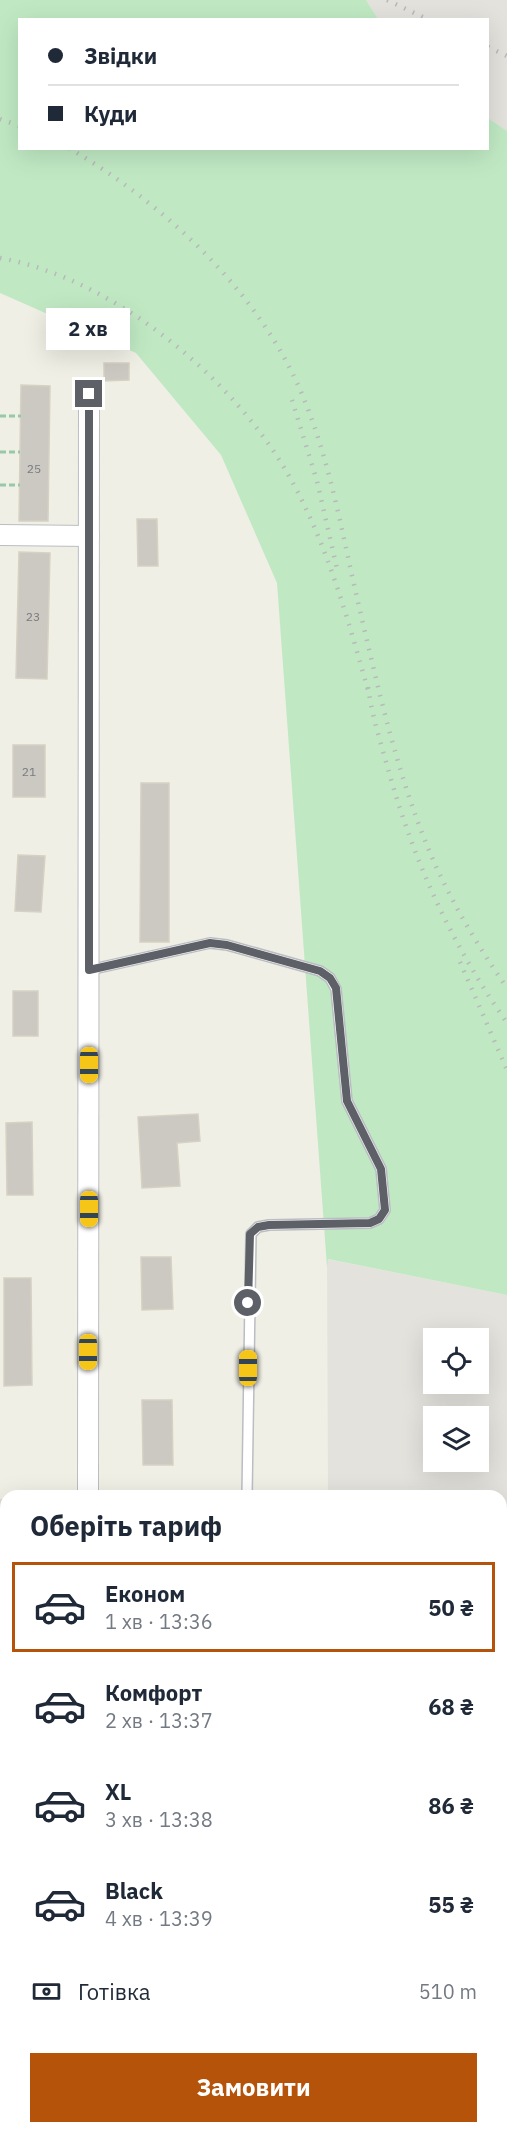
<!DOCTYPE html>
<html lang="uk">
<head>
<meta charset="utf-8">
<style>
  body { margin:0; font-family:"IBM Plex Sans",sans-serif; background:#f2f2f3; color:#1f2937; height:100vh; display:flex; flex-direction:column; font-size:22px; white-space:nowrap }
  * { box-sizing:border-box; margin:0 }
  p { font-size:20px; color:#747a83 }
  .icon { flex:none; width:33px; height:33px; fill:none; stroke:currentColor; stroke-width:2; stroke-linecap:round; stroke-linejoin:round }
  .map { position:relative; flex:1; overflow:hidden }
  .side { position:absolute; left:0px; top:1490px; width:507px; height:644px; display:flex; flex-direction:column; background:#fff; border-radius:18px 18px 0 0; box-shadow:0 6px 24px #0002 }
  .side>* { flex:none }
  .banner { position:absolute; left:18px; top:18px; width:471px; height:132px; border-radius:0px; box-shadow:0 6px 24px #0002; display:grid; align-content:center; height:132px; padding:0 30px; background:#fff }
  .controls { position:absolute; left:423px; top:1328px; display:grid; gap:12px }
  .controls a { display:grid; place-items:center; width:66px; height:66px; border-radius:0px; background:#fff; box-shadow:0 6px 24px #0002; font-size:30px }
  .end { position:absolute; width:27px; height:27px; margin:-14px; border:8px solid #5d6067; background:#fff; box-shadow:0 0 0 3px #fff }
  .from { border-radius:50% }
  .bubble { position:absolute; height:42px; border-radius:0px; background:#fff; box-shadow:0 6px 24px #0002; font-size:20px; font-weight:700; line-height:42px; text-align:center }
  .car { position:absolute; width:18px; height:36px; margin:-18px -9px; border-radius:8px; box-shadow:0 0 4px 2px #0007; background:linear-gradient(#f5c518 24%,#345 0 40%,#f5c518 0 76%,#345 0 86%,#f5c518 0) }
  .banner b { display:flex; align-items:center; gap:21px; height:57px; font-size:22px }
  .banner b+b { border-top:2px solid #e0e1e3 }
  .banner i { width:15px; height:15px; background:#1f2937 }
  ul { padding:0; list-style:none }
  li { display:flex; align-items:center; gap:18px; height:90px; margin:0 12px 9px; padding:0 18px; border:3px solid transparent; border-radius:0px }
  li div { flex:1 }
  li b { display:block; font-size:22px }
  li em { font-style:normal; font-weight:700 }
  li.selected { border-color:#b45309 }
  li>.icon { width:54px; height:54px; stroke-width:1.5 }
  h2 { padding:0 30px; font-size:27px; line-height:72px }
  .pay { display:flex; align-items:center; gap:15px; height:66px; padding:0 30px; font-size:22px }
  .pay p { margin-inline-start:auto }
  .primary-button { display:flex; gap:12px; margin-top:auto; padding:12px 30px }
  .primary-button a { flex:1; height:69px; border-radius:0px; background:#b45309; color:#fff; font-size:24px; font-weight:700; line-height:69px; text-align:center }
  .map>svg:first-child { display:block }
  .industrial { fill:#e4e2dd; fill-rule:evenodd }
  .education { fill:#e0ded4 }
  .green { fill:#c0e9c3 }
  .building { fill:#cbc9c2; stroke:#d6d1c3; stroke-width:1.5 }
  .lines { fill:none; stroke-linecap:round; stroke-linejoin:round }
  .lane-casing { stroke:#babdc2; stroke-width:12 }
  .street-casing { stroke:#babdc2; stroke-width:22 }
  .path { stroke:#97c8a9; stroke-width:3; stroke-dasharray:6 3; stroke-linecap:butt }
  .lane { stroke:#fff; stroke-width:9 }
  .street { stroke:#fff; stroke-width:20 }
  .rail { stroke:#b8b9ba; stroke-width:4.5; stroke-dasharray:1.5 8; stroke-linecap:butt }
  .route { stroke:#5d6067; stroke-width:8 }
  .labels { text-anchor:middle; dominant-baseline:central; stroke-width:4.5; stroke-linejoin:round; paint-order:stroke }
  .number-label { font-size:12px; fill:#787a7e }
</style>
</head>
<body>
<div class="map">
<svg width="507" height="2132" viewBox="0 0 507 2132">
  <rect width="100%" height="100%" fill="#f0efe5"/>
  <g class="industrial">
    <path d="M366 0H507V131L488 118V20L378 19Z"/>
    <path d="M327 1259 507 1295V2132H337V2127H501V1496L328 1495ZM434 1338H478V1383H434ZM434 1416H478V1461H434Z"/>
  </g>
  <rect class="education" x="0" y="1499" width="6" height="193"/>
  <path class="green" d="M0 0H366L378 19 20 20V148H488V118L507 131V1295L328 1259 327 1267 277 583 221 455 136 353 0 293Z"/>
  <g class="building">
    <path d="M104 363H129V380L104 381Z"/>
    <path d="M21 385 50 386 48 521H19Z"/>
    <path d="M137 519H157L158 566H138Z"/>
    <path d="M19 552 50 553 47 679 16 678Z"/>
    <rect x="13" y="745" width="32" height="52"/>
    <path d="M141 783H169V942H140Z"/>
    <path d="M18 855 45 856 41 912 15 911Z"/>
    <rect x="13" y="991" width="25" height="45"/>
    <path d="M198 1114 200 1141 177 1143 180 1186 142 1188 138 1117Z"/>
    <path d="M32 1122 33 1195H7L6 1123Z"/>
    <path d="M141 1257H171L173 1309 142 1310Z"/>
    <path d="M4 1278H31L32 1385 4 1386Z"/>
    <path d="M142 1400H172L173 1465H143Z"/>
    <rect x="0" y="1554" width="6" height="32"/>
    <rect x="0" y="1606" width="6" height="31"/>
    <rect x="3" y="1717" width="3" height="43"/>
    <path d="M1 1810H6V1879H0Z"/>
    <path d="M0 1921H6V1990L0 1989Z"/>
    <path d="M0 2049H6V2127H35V2132H0Z"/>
  </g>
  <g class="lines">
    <g class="lane-casing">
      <g id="lane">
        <path d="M89 970 210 943 227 945 320 971 330 978 336 989 347 1101 381 1169 385 1210 379 1219 370 1223 269 1225 258 1227 251 1234 247 1496"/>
        <path d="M247 2132V2127"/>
      </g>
    </g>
    <g class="street-casing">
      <g id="street">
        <path d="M0 535 89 536"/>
        <path d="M88 1496 89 394"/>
        <path d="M87 2127V2132"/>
      </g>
    </g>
    <g class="path">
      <path d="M0 416H21"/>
      <path d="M0 452H20"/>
      <path d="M0 485H20"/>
    </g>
    <use href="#lane" class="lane"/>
    <use href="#street" class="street"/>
    <g class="rail">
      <path d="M387 0 429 20"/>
      <path d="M488 47 507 56"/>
      <path d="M0 119 20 126"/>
      <path d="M69 148C162 203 253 286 298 385 329 454 341 529 358 602 377 683 395 766 426 843 447 895 475 942 507 988"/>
      <path d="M0 258C116 279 239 382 294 485 329 550 349 623 369 694"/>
      <path d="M292 400 317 481 338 573"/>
      <path d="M368 687C372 717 382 747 390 776 417 869 452 944 507 1023"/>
      <path d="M460 962 507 1070"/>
    </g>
  </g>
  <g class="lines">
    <path class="route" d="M89 394V970L210 943 227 945 320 971 330 978 336 988 347 1101 381 1169 385 1210 379 1219 370 1223 269 1225 258 1227 250 1234 248 1303"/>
  </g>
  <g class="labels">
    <g class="number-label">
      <text x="34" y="468">25</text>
      <text x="33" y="616">23</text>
      <text x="29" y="771">21</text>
    </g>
  </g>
</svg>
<div class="controls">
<a><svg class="icon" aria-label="locate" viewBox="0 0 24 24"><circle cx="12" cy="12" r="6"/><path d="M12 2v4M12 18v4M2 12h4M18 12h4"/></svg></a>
<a><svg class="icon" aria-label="layers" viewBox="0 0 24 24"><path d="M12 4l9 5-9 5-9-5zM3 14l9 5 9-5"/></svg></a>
</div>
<i class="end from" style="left:248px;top:1303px"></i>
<i class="end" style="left:89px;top:394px"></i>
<div class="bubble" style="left:46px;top:308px;width:84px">2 хв</div>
<i class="car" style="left:89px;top:1065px;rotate:180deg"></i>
<i class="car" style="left:89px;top:1209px;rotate:180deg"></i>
<i class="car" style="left:88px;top:1352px;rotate:180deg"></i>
<i class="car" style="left:248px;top:1368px;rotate:0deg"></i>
<div class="banner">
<b><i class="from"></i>Звідки</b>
<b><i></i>Куди</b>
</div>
<section class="side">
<h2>Оберіть тариф</h2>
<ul>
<li class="selected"><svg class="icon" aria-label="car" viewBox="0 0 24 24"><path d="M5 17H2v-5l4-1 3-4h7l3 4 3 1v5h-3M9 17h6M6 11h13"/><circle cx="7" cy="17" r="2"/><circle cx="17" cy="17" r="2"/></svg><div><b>Економ</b><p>1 хв · 13:36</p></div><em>50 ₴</em></li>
<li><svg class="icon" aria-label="car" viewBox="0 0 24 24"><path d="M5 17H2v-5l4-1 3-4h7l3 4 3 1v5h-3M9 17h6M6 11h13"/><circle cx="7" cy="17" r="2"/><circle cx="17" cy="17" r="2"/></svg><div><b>Комфорт</b><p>2 хв · 13:37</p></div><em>68 ₴</em></li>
<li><svg class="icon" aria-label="car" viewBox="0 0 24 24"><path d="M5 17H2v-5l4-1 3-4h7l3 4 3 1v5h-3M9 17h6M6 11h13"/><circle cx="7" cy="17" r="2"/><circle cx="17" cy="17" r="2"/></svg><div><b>XL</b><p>3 хв · 13:38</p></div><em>86 ₴</em></li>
<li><svg class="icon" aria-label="car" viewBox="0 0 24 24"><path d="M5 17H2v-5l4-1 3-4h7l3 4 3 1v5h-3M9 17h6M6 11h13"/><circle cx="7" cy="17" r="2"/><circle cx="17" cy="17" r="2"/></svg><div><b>Black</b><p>4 хв · 13:39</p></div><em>55 ₴</em></li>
</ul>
<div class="pay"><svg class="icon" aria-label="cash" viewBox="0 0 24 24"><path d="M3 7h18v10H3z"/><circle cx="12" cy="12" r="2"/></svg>Готівка<p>510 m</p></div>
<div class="primary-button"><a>Замовити</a></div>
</section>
</div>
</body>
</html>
